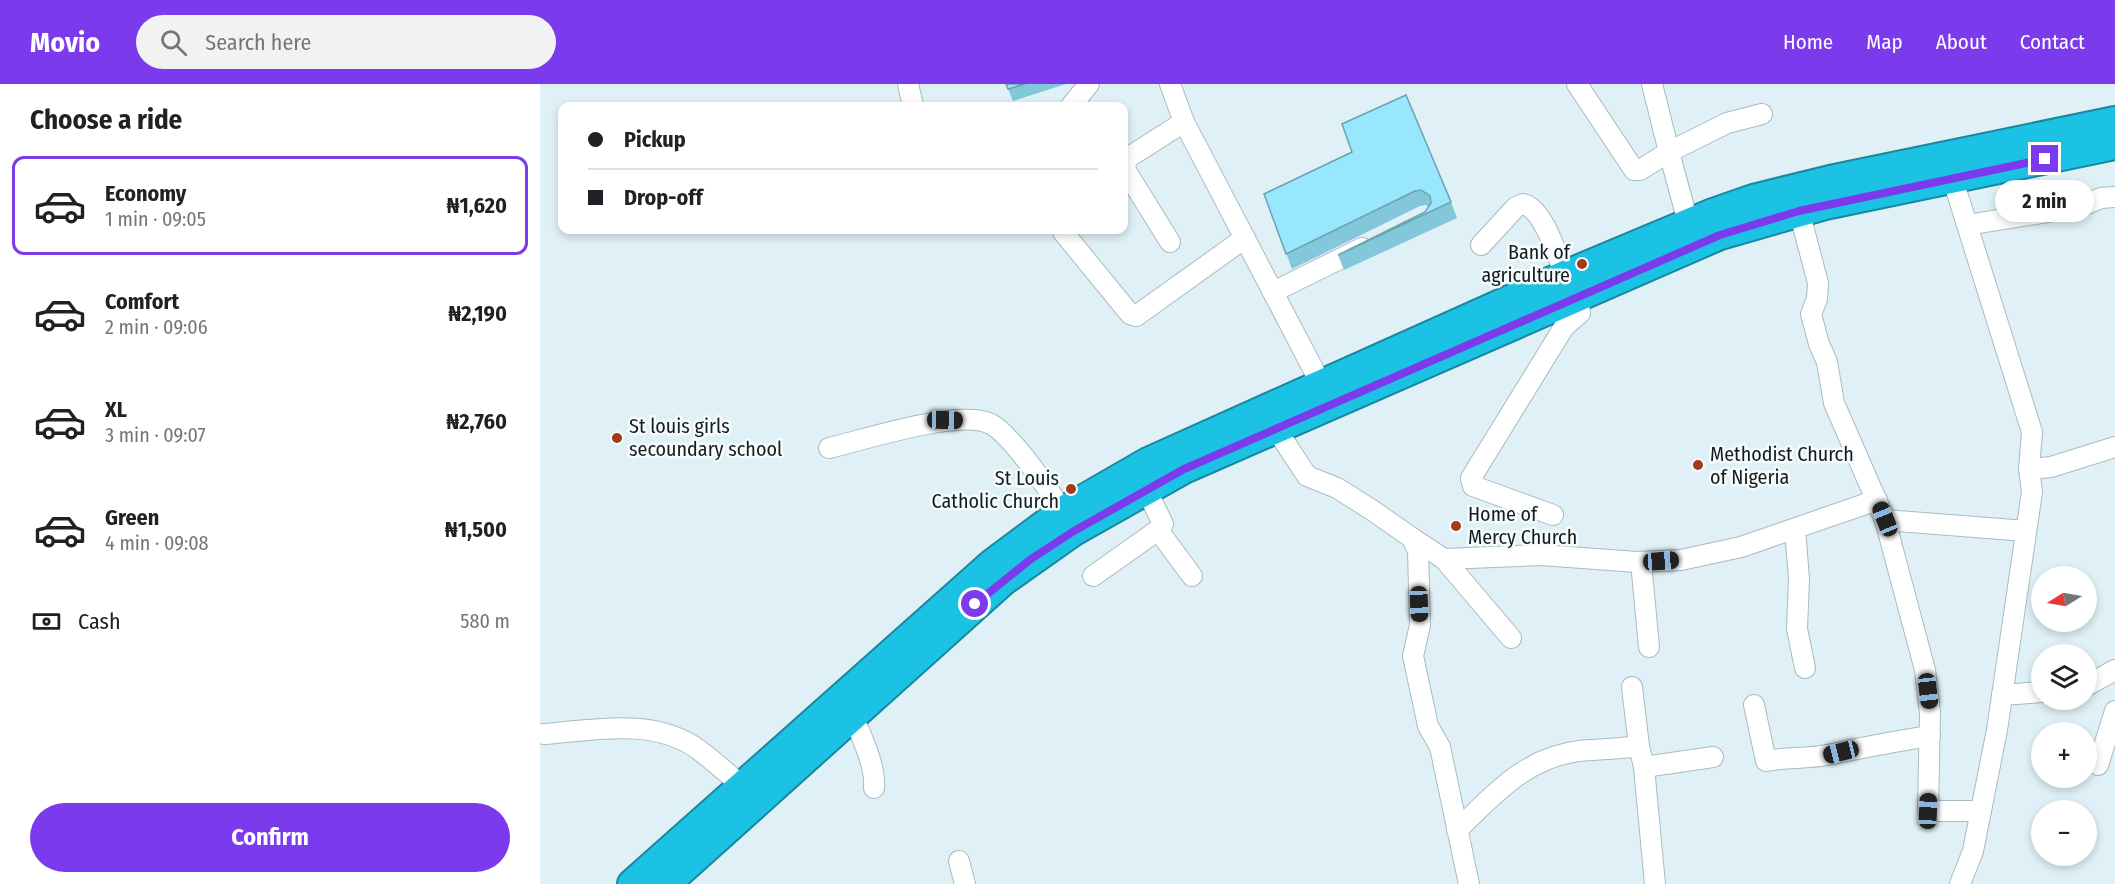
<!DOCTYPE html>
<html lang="en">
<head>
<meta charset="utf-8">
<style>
  body { margin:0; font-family:"Fira Sans Condensed",sans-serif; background:#f2f2f2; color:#202124; height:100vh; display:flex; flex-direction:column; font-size:22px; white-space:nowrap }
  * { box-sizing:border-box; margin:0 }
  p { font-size:20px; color:#757577 }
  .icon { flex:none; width:33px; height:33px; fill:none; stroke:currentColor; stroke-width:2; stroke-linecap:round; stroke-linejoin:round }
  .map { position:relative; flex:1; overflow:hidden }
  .side { display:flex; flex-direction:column; background:#fff; width:540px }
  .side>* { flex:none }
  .banner { position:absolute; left:18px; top:18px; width:570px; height:132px; border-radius:12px; box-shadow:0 3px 9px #0003; display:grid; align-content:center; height:132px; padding:0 30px; background:#fff }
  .needle { width:39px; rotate:259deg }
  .controls { position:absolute; left:1491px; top:482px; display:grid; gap:12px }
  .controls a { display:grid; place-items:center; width:66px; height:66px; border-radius:50%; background:#fff; box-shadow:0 3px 9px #0003; font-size:30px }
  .end { position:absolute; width:27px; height:27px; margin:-14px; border:8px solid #7c3aed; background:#fff; box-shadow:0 0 0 3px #fff }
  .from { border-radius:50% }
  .bubble { position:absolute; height:42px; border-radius:21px; background:#fff; box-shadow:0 3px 9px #0003; font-size:20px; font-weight:700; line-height:42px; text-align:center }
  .car { position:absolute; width:18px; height:36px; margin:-18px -9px; border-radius:8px; box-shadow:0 0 4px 2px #0007; background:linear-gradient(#222 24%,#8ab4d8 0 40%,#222 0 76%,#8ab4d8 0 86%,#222 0) }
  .banner b { display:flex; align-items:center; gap:21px; height:57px; font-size:22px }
  .banner b+b { border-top:2px solid #e0e0e0 }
  .banner i { width:15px; height:15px; background:#202124 }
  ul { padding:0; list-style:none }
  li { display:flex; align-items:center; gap:18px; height:99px; margin:0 12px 9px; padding:0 18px; border:3px solid transparent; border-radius:12px }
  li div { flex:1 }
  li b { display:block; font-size:22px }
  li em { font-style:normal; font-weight:700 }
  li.current { border-color:#7c3aed }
  li>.icon { width:54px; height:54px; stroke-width:1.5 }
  h2 { padding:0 30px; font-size:27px; line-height:72px }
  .pay { display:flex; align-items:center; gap:15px; height:66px; padding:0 30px; font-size:22px }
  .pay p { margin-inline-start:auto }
  .action { display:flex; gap:12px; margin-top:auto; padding:12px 30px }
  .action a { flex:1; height:69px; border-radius:36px; background:#7c3aed; color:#fff; font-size:24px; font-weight:700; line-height:69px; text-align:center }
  header { display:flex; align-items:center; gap:36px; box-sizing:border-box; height:84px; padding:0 30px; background:#7c3aed; color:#fff }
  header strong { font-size:28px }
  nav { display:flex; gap:33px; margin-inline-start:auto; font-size:21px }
  .search { width:420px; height:54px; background:#f2f2f2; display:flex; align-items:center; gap:15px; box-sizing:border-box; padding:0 21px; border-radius:33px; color:#757577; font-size:22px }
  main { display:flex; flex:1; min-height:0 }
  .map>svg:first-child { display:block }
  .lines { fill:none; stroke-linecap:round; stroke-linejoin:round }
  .minor-casing { stroke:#a9bbc0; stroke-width:22 }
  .highway-casing { stroke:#19889f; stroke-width:32 }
  .minor { stroke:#fff; stroke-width:20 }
  .highway { stroke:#1bc2e4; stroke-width:28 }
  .wall { fill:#83c7da }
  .building { fill:#98e7fd; stroke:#6aa2b1; stroke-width:1.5 }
  .route { stroke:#7c3aed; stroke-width:8 }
  .poi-dot { fill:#a23a1b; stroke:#f5fcfe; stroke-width:2 }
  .labels { text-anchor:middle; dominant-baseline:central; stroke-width:5; stroke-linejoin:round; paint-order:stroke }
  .poi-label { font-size:20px; fill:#161c1e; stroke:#f5fcfe; text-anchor:start }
</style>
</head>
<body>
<header>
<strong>Movio</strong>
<div class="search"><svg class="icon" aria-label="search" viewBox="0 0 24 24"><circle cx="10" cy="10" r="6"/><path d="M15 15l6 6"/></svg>Search here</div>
<nav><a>Home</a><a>Map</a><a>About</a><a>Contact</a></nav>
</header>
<main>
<section class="side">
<h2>Choose a ride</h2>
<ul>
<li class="current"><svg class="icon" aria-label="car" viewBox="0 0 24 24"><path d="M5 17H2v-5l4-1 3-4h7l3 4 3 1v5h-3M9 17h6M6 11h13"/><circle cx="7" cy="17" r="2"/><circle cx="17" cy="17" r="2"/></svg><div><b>Economy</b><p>1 min · 09:05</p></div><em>₦1,620</em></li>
<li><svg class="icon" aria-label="car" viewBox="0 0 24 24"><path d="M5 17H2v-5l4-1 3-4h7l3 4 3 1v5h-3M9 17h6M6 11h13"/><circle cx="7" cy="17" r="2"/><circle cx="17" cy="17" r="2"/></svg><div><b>Comfort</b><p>2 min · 09:06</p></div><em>₦2,190</em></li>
<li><svg class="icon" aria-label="car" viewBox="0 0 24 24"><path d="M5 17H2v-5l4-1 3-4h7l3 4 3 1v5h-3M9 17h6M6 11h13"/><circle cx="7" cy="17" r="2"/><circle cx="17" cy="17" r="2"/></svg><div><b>XL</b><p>3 min · 09:07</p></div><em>₦2,760</em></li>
<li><svg class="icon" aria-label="car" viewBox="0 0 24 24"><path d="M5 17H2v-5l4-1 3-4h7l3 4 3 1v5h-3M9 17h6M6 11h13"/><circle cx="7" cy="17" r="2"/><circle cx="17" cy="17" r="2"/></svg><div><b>Green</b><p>4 min · 09:08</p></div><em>₦1,500</em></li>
</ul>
<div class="pay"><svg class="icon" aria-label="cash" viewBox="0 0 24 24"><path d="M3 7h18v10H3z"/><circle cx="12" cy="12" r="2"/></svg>Cash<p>580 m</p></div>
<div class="action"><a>Confirm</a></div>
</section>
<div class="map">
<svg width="1575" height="800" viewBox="0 0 1575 800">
  <rect width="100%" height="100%" fill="#dff1f6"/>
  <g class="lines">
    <g class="minor-casing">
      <g id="minor">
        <path d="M368 0 373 22"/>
        <path d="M630 0 644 38 781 300"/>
        <path d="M1037 0 1094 86H1100L1129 68 1148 138"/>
        <path d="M1112 0 1129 68 1187 39 1222 30"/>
        <path d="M531 22 549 0"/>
        <path d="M1412 93 1492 348 1489 385 1492 408 1457 646 1433 767 1420 800"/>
        <path d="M1259 127 1278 199 1277 215 1271 230 1279 260 1287 278 1294 319 1345 436 1385 586 1390 629 1388 727H1441"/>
        <path d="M1427 141 1539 123 1561 114 1575 113"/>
        <path d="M523 148 590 230 596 232 705 154"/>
        <path d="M630 158 586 87 585 79 589 73 644 38"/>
        <path d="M941 161 976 123 983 120C1004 125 1017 172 1025 191"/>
        <path d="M733 208 822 164"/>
        <path d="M736 345 767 392 797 404 832 426 872 454 878 467 880 541 873 572 888 642 900 663 929 800"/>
        <path d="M289 364C324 356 420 324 451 340 473 352 514 413 528 436"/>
        <path d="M1489 385 1511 383 1575 363"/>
        <path d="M1013 431 933 402 931 394 1024 243 1040 229 1038 212"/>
        <path d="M1345 436 1486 447"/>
        <path d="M1255 445 1259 495 1257 545 1265 584"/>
        <path d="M618 446 652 492"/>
        <path d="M872 454 904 475 971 554"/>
        <path d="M904 475 1001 471 1097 478 1141 476 1201 463 1337 416"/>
        <path d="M1101 478 1109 563"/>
        <path d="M553 492 621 444 623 440 606 405"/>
        <path d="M1546 602 1575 586"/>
        <path d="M1092 603 1099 662 1104 683 1115 800"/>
        <path d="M1462 611 1502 608"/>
        <path d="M1214 621 1226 677C1246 673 1267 675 1287 671 1322 664 1355 657 1390 652"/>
        <path d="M312 632C322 651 336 684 334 704"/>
        <path d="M4 650C55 646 115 633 159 666 174 677 188 690 202 702"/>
        <path d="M1558 681 1575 627"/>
        <path d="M1104 683 1173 673"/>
        <path d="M917 746C954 711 984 674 1039 667 1059 665 1079 665 1099 662"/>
        <path d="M419 777 425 800"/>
      </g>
    </g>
    <g class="highway-casing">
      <g id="highway">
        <path d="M92 800 453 479 523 427 608 378 1025 191 1173 129 1213 115 1290 96 1575 37"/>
        <path d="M126 800 463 497 534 447 644 385 1180 151 1285 121 1575 61"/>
      </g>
    </g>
    <use href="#minor" class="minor"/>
    <use href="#highway" class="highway"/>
  </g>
  <g class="wall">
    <path d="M466 0H526L473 17Z"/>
    <path d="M812 68 911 118 917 134 804 186 798 171 885 128 889 123 886 121 880 122 752 185 724 110Z"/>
  </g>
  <g class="building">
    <path d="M466 0H485L468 5Z"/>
    <path d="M866 11 911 118 798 171 885 128 891 119 890 112 881 106 875 107 746 170 724 110 812 68 802 40Z"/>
  </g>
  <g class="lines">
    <path class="route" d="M435 520 491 475 534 447 644 385 1180 151 1259 127 1505 75"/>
  </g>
  <g class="poi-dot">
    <circle cx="1042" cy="180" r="6"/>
    <circle cx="77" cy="354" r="6"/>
    <circle cx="1158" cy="381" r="6"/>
    <circle cx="531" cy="405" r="6"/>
    <circle cx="916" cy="442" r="6"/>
  </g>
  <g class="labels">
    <g class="poi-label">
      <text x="1030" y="168" text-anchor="end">Bank of<tspan x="1030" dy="23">agriculture</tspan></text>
      <text x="89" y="342">St louis girls<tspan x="89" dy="23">secoundary school</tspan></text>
      <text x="1170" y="370">Methodist Church<tspan x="1170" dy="23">of Nigeria</tspan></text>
      <text x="519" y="394" text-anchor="end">St Louis<tspan x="519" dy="23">Catholic Church</tspan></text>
      <text x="928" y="430">Home of<tspan x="928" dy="23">Mercy Church</tspan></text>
    </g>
  </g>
</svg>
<div class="controls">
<a><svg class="needle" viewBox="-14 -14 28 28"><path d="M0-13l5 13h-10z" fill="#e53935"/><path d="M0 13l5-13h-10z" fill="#757577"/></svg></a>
<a><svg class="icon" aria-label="layers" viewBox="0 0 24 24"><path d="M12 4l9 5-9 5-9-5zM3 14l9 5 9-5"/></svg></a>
<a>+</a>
<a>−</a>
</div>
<i class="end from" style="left:435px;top:520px"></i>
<i class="end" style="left:1505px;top:75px"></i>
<div class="bubble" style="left:1455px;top:96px;width:99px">2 min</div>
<i class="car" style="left:405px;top:336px;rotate:91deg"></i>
<i class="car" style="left:1345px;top:435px;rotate:338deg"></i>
<i class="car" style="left:1121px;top:477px;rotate:86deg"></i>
<i class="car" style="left:879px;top:520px;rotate:178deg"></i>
<i class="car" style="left:1388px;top:607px;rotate:173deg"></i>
<i class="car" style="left:1301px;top:668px;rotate:256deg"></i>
<i class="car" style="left:1388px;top:727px;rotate:2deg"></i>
<div class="banner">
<b><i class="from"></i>Pickup</b>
<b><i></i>Drop-off</b>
</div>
</div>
</main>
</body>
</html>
